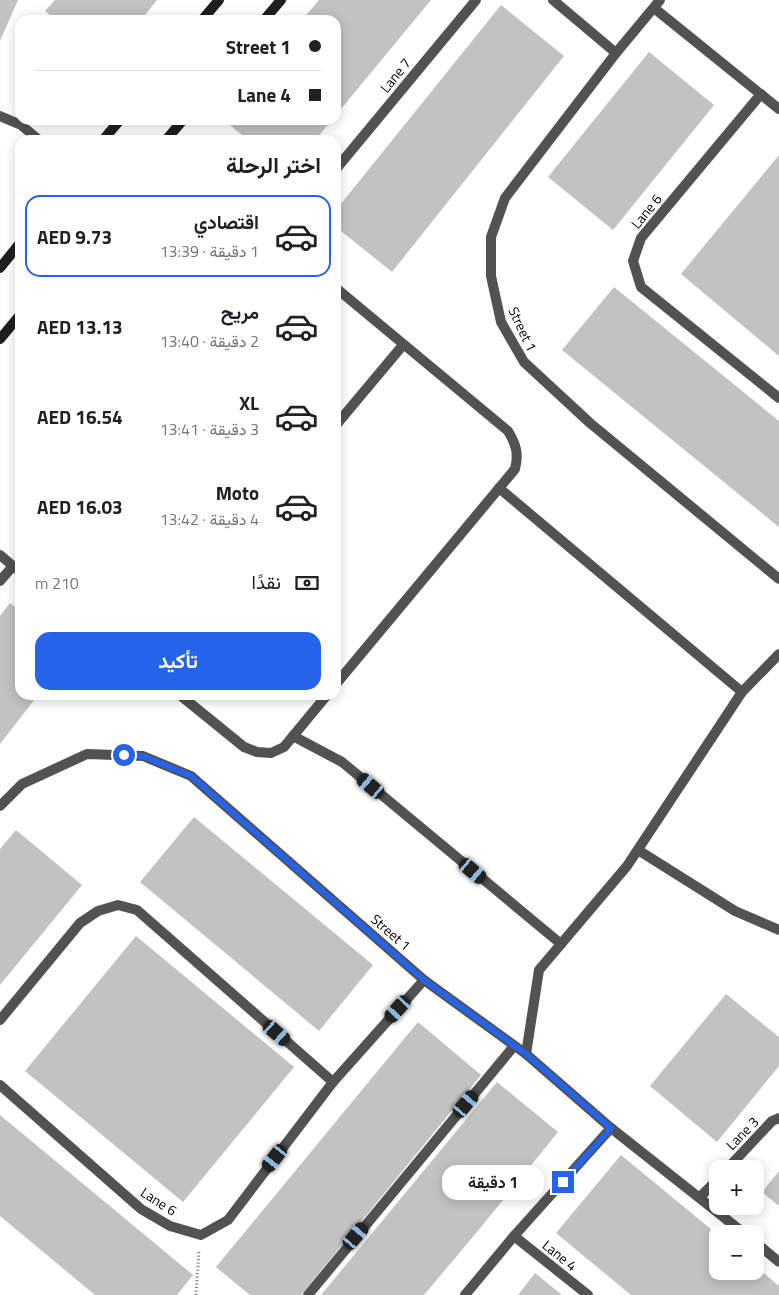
<!DOCTYPE html>
<html lang="ar">
<head>
<meta charset="utf-8">
<style>
  body { margin:0; font-family:"Titillium Web",Vazirmatn,sans-serif; background:#f6f6f6; color:#202124; direction:rtl; height:100vh; display:flex; flex-direction:column; font-size:19px; white-space:nowrap }
  * { box-sizing:border-box; margin:0 }
  p { font-size:16px; color:#757577 }
  .icon { flex:none; width:28px; height:28px; fill:none; stroke:currentColor; stroke-width:2; stroke-linecap:round; stroke-linejoin:round }
  .map { position:relative; flex:1; overflow:hidden; direction:ltr }
  .side { position:absolute; left:15px; top:135px; width:326px; height:565px; display:flex; flex-direction:column; background:#fff; border-radius:15px; box-shadow:0 2px 12px #0003; direction:rtl }
  .side>* { flex:none }
  .guide { position:absolute; left:15px; top:15px; width:326px; height:110px; border-radius:15px; box-shadow:0 2px 12px #0003; direction:rtl; display:grid; align-content:center; height:110px; padding:0 20px; background:#fff }
  .fabs { position:absolute; left:709px; top:1160px; display:grid; gap:10px }
  .fabs a { display:grid; place-items:center; width:55px; height:55px; border-radius:10px; background:#fff; box-shadow:0 2px 12px #0003; font-size:25px }
  .end { position:absolute; width:22px; height:22px; margin:-11px; border:6px solid #2563eb; background:#fff; box-shadow:0 0 0 2px #fff }
  .from { border-radius:50% }
  .bubble { position:absolute; height:35px; border-radius:15px; background:#fff; box-shadow:0 2px 12px #0003; font-size:16px; font-weight:700; line-height:35px; text-align:center; direction:rtl }
  .car { position:absolute; width:15px; height:30px; margin:-15px -8px; border-radius:6px; box-shadow:0 0 4px 1px #0007; background:linear-gradient(#222 24%,#8ab4d8 0 40%,#222 0 76%,#8ab4d8 0 86%,#222 0) }
  .guide b { display:flex; align-items:center; gap:18px; height:48px; font-size:19px }
  .guide b+b { border-top:1px solid #e0e0e0 }
  .guide i { width:12px; height:12px; background:#202124 }
  ul { padding:0; list-style:none }
  li { display:flex; align-items:center; gap:15px; height:82px; margin:0 10px 8px; padding:0 10px; border:2px solid transparent; border-radius:15px }
  li div { flex:1 }
  li b { display:block; font-size:19px }
  li em { font-style:normal; font-weight:700 }
  li.current { border-color:#2563eb }
  li>.icon { width:45px; height:45px; stroke-width:1.5 }
  h2 { padding:0 20px; font-size:22px; line-height:60px }
  .pay { display:flex; align-items:center; gap:12px; height:55px; padding:0 20px; font-size:19px }
  .pay p { margin-inline-start:auto }
  .button { display:flex; gap:10px; margin-top:auto; padding:10px 20px }
  .button a { flex:1; height:58px; border-radius:15px; background:#2563eb; color:#fff; font-size:20px; font-weight:700; line-height:58px; text-align:center }
  .map>svg:first-child { display:block }
  .building { fill:#c2c2c2 }
  .lines { fill:none; stroke-linecap:round; stroke-linejoin:round }
  .path { stroke:#747474; stroke-width:3; stroke-dasharray:1 2.5; stroke-linecap:butt }
  .lane { stroke:#525252; stroke-width:10 }
  .street { stroke:#525252; stroke-width:10 }
  .secondary { stroke:#1f1f1f; stroke-width:10 }
  .route { stroke:#2563eb; stroke-width:6 }
  .labels { text-anchor:middle; dominant-baseline:central; stroke-width:4; stroke-linejoin:round; paint-order:stroke }
  .street-label { font-size:14px; fill:#000; stroke:#fff }
</style>
</head>
<body>
<div class="map">
<svg width="779" height="1295" viewBox="0 0 779 1295">
  <rect width="100%" height="100%" fill="#fff"/>
  <g class="building">
    <path d="M0 0H18L0 41Z"/>
    <path d="M55 0H157L141 20H56L45 11Z"/>
    <path d="M319 0H431L336 115V20H302Z"/>
    <path d="M501 5 564 56 392 272 336 227V210Z"/>
    <path d="M649 52 714 105 613 230 548 177Z"/>
    <path d="M224 120H332L315 140H248Z"/>
    <path d="M779 155V356L681 274Z"/>
    <path d="M614 287 779 421V527L562 350Z"/>
    <path d="M10 603 20 611V695H38L0 744V616Z"/>
    <path d="M194 817 373 965 319 1031 140 882Z"/>
    <path d="M16 830 82 885 0 985V849Z"/>
    <path d="M136 936 294 1067 183 1202 25 1071Z"/>
    <path d="M726 994 779 1037V1066L717 1142 650 1086Z"/>
    <path d="M418 1022 481 1075 301 1295H250L216 1267Z"/>
    <path d="M497 1082 558 1132 477 1232 424 1295H321Z"/>
    <path d="M0 1115 193 1275 177 1295H95L0 1216Z"/>
    <path d="M621 1155 718 1235V1271H755V1266L779 1286V1295H631L556 1233Z"/>
    <path d="M779 1171V1206L762 1192Z"/>
    <path d="M535 1273 562 1295H518Z"/>
  </g>
  <g class="lines">
    <path class="path" d="M196 1295 199 1251"/>
    <g class="lane">
      <path d="M0 116 21 125 39 140"/>
      <path d="M336 288 508 431C516 444 519 454 515 469L336 684"/>
      <path d="M336 425 403 345"/>
      <path d="M499 488 742 692"/>
      <path d="M13 566 20 571"/>
      <path d="M180 695 244 747 257 752 271 753 284 747 327 695"/>
      <path d="M293 736 342 762 561 944"/>
      <path d="M638 850 735 911 779 930"/>
      <path d="M526 1054 539 970 627 866 742 692 779 654"/>
      <path d="M308 1295 514 1046"/>
    </g>
    <g class="street">
      <path d="M553 0 616 53"/>
      <path d="M660 0 616 53 505 198 491 237V276L501 322 524 362 590 423 779 579"/>
      <path d="M654 8 779 109"/>
      <path d="M761 94 641 238 633 261 641 287 779 398"/>
      <path d="M336 169 476 0"/>
      <path d="M0 555 13 566 0 581"/>
      <path d="M0 806 22 784 87 754 143 756 191 776 424 980 526 1054 611 1128 745 1234"/>
      <path d="M0 1020 80 923 98 911 118 905 137 910 333 1082"/>
      <path d="M0 1085 141 1209 170 1226 201 1235 228 1220 333 1082 424 980"/>
      <path d="M727 1169 772 1121 779 1118"/>
      <path d="M700 1197 718 1179"/>
      <path d="M514 1236 588 1295"/>
      <path d="M755 1242 779 1262"/>
      <path d="M465 1295 514 1236 611 1128"/>
    </g>
    <g class="secondary">
      <path d="M202 20 219 0"/>
      <path d="M264 20 281 0"/>
      <path d="M103 140 120 120"/>
      <path d="M166 140 183 120"/>
      <path d="M0 268 20 243"/>
      <path d="M0 339 20 315"/>
    </g>
  </g>
  <g class="lines">
    <path class="route" d="M124 755 143 756 191 776 424 980 526 1054 611 1128 563 1182"/>
  </g>
  <g class="labels">
    <g class="street-label">
      <text transform="translate(395 75) rotate(-51)">Lane 7</text>
      <text transform="translate(646 211) rotate(-51)">Lane 6</text>
      <text transform="translate(523 329) rotate(65)">Street 1</text>
      <text transform="translate(391 932) rotate(41)">Street 1</text>
      <text transform="translate(742 1133) rotate(-46)">Lane 3</text>
      <text transform="translate(159 1201) rotate(33)">Lane 6</text>
      <text transform="translate(560 1255) rotate(39)">Lane 4</text>
    </g>
  </g>
</svg>
<div class="fabs">
<a>+</a>
<a>−</a>
</div>
<i class="end from" style="left:124px;top:755px"></i>
<i class="end" style="left:563px;top:1182px"></i>
<div class="bubble" style="left:442px;top:1165px;width:102px">1 دقيقة</div>
<i class="car" style="left:371px;top:786px;rotate:310deg"></i>
<i class="car" style="left:473px;top:871px;rotate:130deg"></i>
<i class="car" style="left:398px;top:1009px;rotate:222deg"></i>
<i class="car" style="left:277px;top:1033px;rotate:131deg"></i>
<i class="car" style="left:466px;top:1104px;rotate:40deg"></i>
<i class="car" style="left:275px;top:1158px;rotate:218deg"></i>
<i class="car" style="left:356px;top:1236px;rotate:40deg"></i>
<div class="guide">
<b><i class="from"></i>Street 1</b>
<b><i></i>Lane 4</b>
</div>
<section class="side">
<h2>اختر الرحلة</h2>
<ul>
<li class="current"><svg class="icon" aria-label="car" viewBox="0 0 24 24"><path d="M5 17H2v-5l4-1 3-4h7l3 4 3 1v5h-3M9 17h6M6 11h13"/><circle cx="7" cy="17" r="2"/><circle cx="17" cy="17" r="2"/></svg><div><b>اقتصادي</b><p>1 دقيقة · 13:39</p></div><em>AED 9.73</em></li>
<li><svg class="icon" aria-label="car" viewBox="0 0 24 24"><path d="M5 17H2v-5l4-1 3-4h7l3 4 3 1v5h-3M9 17h6M6 11h13"/><circle cx="7" cy="17" r="2"/><circle cx="17" cy="17" r="2"/></svg><div><b>مريح</b><p>2 دقيقة · 13:40</p></div><em>AED 13.13</em></li>
<li><svg class="icon" aria-label="car" viewBox="0 0 24 24"><path d="M5 17H2v-5l4-1 3-4h7l3 4 3 1v5h-3M9 17h6M6 11h13"/><circle cx="7" cy="17" r="2"/><circle cx="17" cy="17" r="2"/></svg><div><b>XL</b><p>3 دقيقة · 13:41</p></div><em>AED 16.54</em></li>
<li><svg class="icon" aria-label="car" viewBox="0 0 24 24"><path d="M5 17H2v-5l4-1 3-4h7l3 4 3 1v5h-3M9 17h6M6 11h13"/><circle cx="7" cy="17" r="2"/><circle cx="17" cy="17" r="2"/></svg><div><b>Moto</b><p>4 دقيقة · 13:42</p></div><em>AED 16.03</em></li>
</ul>
<div class="pay"><svg class="icon" aria-label="cash" viewBox="0 0 24 24"><path d="M3 7h18v10H3z"/><circle cx="12" cy="12" r="2"/></svg>نقدًا<p>210 m</p></div>
<div class="button"><a>تأكيد</a></div>
</section>
</div>
</body>
</html>
